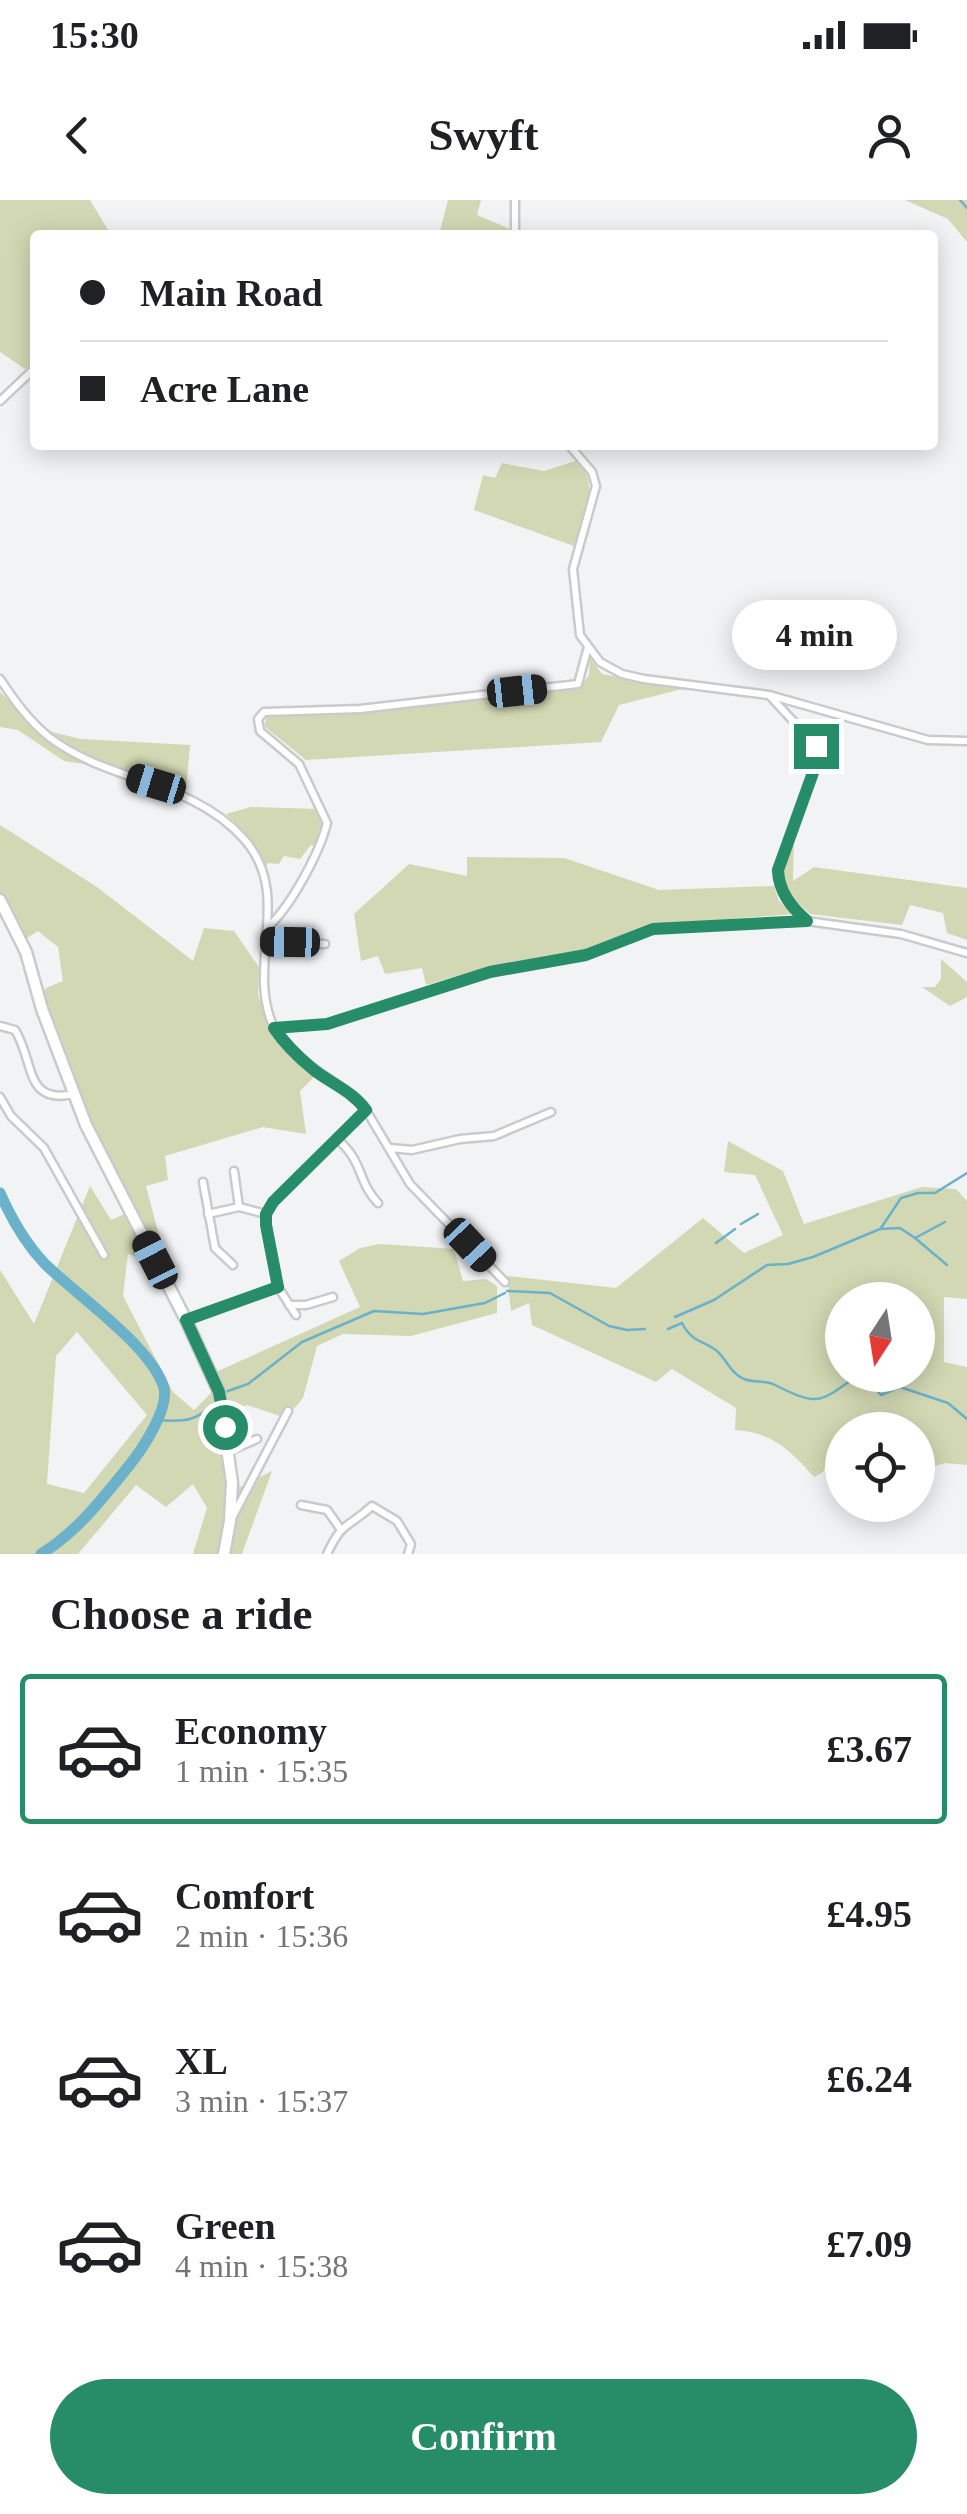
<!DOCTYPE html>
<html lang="en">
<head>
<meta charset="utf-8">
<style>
  body { margin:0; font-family:Georgia,serif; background:#f6f6f6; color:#202124; height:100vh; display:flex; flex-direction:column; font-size:38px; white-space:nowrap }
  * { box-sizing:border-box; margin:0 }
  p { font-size:32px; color:#757577 }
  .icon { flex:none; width:55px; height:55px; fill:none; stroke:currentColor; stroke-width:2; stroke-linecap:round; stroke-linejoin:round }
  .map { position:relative; height:1354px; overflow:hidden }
  .details { display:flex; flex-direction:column; background:#fff; flex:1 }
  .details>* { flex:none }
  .guide { position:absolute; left:30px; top:30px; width:908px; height:220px; border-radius:10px; box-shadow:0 5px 25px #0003; display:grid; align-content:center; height:220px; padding:0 50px; background:#fff }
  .needle { width:65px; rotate:192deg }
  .buttons { position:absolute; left:825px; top:1082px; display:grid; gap:20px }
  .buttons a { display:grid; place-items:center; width:110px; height:110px; border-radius:50%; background:#fff; box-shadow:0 5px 25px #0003; font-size:50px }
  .end { position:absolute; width:45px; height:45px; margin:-22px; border:12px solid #278d68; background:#fff; box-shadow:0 0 0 5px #fff }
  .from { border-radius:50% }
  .bubble { position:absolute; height:70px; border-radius:35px; background:#fff; box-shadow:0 5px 25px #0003; font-size:32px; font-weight:600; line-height:70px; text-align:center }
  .car { position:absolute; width:30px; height:60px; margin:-30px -15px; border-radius:12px; box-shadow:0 0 8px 2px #0007; background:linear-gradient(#222 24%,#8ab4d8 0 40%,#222 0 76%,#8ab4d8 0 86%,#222 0) }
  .guide b { display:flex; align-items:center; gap:35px; height:95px; font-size:38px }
  .guide b+b { border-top:2px solid #e0e0e0 }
  .guide i { width:25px; height:25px; background:#202124 }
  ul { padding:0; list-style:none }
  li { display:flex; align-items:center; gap:30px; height:150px; margin:0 20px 15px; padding:0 30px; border:5px solid transparent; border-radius:10px }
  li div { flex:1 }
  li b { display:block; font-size:38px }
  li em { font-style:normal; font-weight:600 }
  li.selected { border-color:#278d68 }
  li>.icon { width:90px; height:90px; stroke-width:1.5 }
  h2 { padding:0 50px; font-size:45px; line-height:120px }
  .action { display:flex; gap:20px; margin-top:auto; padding:20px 50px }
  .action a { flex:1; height:115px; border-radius:60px; background:#278d68; color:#fff; font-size:40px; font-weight:600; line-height:115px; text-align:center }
  .status { display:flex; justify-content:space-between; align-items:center; height:70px; padding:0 50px; background:#fff; direction:ltr }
  .status svg { height:28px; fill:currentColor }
  header { display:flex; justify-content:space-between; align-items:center; height:130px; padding:0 50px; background:#fff; font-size:45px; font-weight:600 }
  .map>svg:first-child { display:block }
  .green { fill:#d2d8b3; fill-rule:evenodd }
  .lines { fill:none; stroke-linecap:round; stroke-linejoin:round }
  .stream { stroke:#6ab1c9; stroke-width:2.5 }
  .river { stroke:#6ab1c9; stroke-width:11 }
  .minor-casing { stroke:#c8cacc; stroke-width:11 }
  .primary-casing { stroke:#c8cacc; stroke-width:15 }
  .minor { stroke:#fff; stroke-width:6 }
  .primary { stroke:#fff; stroke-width:10 }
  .route { stroke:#278d68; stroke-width:12 }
</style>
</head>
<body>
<div class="status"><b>15:30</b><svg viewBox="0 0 49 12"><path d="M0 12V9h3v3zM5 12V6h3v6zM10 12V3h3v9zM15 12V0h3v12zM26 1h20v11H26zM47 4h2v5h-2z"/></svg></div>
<header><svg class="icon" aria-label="back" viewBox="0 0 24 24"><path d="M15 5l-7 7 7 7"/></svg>Swyft<svg class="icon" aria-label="person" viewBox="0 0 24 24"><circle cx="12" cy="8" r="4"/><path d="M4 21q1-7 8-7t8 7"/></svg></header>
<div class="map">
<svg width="967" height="1354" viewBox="0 0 967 1354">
  <rect width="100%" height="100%" fill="#f1f3f5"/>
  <g class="green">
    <path d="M0 0H90L111 35H35V163L25 169 0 152Z"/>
    <path d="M448 0H481L477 15 524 35H448L440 31Z"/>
    <path d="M905 0H967V42L948 19Z"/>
    <path d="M578 260C601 290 584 314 574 346L474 310 483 275 495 278 502 263 544 271Z"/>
    <path d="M590 458 602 474 682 489 619 505 601 542 306 560 264 526 267 516 356 514 578 489 589 475Z"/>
    <path d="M0 492 47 538 91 565 64 561 18 530 0 527Z"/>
    <path d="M52 532 81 539 190 545 186 590C144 583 85 559 52 532Z"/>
    <path d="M251 607 320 609 325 622 315 646 311 645 300 659 284 656 279 664 268 663 263 670C256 645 244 632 226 614Z"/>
    <path d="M0 625 97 687 193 761 204 728 234 731 259 767 258 795 272 835 315 876 300 891 306 934 263 927 165 956 168 980 146 986 172 1085 89 922 40 796 46 788 63 781 58 747 38 731 24 740 0 694Z"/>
    <path d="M794 635 793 681 814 667 967 688V740L947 733 943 713 910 705 902 725 810 714 788 694 780 674Z"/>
    <path d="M467 657 564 658 659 690 774 686 779 701 794 714 653 725 578 752 487 767 426 785 422 768 385 774 378 756 361 761 354 714 409 664 467 676Z"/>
    <path d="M941 759 967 782V797L950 806 922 787H935L941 779Z"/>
    <path d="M728 941 783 971 804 1024 922 987 956 989 967 1001V1099L944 1097V1162L967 1167V1265L945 1263 918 1271V1230H842L823 1272 814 1277C790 1250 772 1232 735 1230L736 1208 672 1169 656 1182 532 1125 529 1103 511 1111 507 1076 616 1088 703 1018 744 1053 783 1035 755 975 724 972ZM842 1100H918V1175H842Z"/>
    <path d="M90 986 111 1020 127 1013 149 1060 128 1054 123 1096 173 1192 194 1210 214 1190C224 1247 234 1297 220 1354H193L207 1308 193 1284 166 1307 136 1285 78 1354H0V1070L34 1124ZM77 1132 147 1215 84 1293 47 1284 56 1156Z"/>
    <path d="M380 1044 454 1049 463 1081 486 1079 497 1086V1113L411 1136 343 1134 317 1146 303 1198 286 1218 247 1205 226 1213 216 1172 360 1107 339 1061 360 1048Z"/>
    <path d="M272 1271 242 1354H229L235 1329 236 1289Z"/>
  </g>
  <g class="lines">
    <g class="stream">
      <path d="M960 0 967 8"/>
      <path d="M741 1024 758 1014"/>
      <path d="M881 1028 901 998 918 993H935L967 973"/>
      <path d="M915 1038 947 1065"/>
      <path d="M716 1043 735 1029"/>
      <path d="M507 1091 550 1093 609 1126 627 1130 645 1129"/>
      <path d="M675 1117 714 1100 767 1065 788 1064 813 1057 880 1029 900 1028 915 1038 945 1022"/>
      <path d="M668 1129 682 1123C693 1144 704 1140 717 1151 727 1160 731 1174 744 1179 754 1183 765 1180 775 1185 819 1207 819 1203 858 1175"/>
      <path d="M863 1175 881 1195 900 1187 948 1203 967 1219"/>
      <path d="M225 1192 248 1184 302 1142 374 1111 423 1114 485 1103 505 1093"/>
      <path d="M156 1220C184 1222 196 1222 216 1202"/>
    </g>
    <path class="river" d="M0 993C11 1018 26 1044 45 1064 78 1096 148 1144 163 1185 172 1206 141 1251 128 1267 101 1300 77 1332 41 1354"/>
    <g class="minor-casing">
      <g id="minor">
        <path d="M515 0V35"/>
        <path d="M0 201 35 168"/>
        <path d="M569 245 592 272 596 286 573 369 580 435 600 462 622 474 644 479 769 495 928 540 967 541"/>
        <path d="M0 479C14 500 29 521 49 537 109 583 192 580 244 639 293 694 247 763 272 823 289 865 340 877 366 910L273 1002 266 1014V1025L278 1087 187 1120"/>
        <path d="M770 496 816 546 813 570 777 671C779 692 790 706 806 720"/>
        <path d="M270 725C292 704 320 652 327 623L299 564 260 531 258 519 264 512 360 509 578 484 588 447"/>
        <path d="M267 742 325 744"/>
        <path d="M0 826 15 830C35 862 24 905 74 894"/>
        <path d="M275 828 327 824 491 771 585 755 653 729 665 728 807 721 901 734 967 753"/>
        <path d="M0 897 11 916 44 948 104 1055"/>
        <path d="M366 910 410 984 505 1082"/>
        <path d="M338 940C364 962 357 981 378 1003"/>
        <path d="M390 948 412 950 460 939 494 936 551 912"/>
        <path d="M234 971 239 1007"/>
        <path d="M203 982 215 1048 233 1065"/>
        <path d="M208 1014 239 1007 266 1014"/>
        <path d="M278 1087 296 1115"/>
        <path d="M289 1105H306L333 1097"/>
        <path d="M229 1251 257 1239"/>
        <path d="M301 1305 327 1310 339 1327"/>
        <path d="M233 1316 288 1211"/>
        <path d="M327 1354C343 1320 347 1329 372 1306L397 1321 411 1344 408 1354"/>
      </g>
    </g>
    <g class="primary-casing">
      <path id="primary" d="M0 700 26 752 42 809 86 925 186 1120 219 1192 232 1283 230 1321 224 1354"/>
    </g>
    <use href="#minor" class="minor"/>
    <use href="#primary" class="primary"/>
  </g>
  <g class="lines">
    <path class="route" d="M225 1227 219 1192 186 1120 278 1087 266 1025V1014L273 1002 366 910C352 891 332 884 314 870 298 857 285 844 274 828L327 824 490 772 586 755 653 729 807 721C791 707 779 692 778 670L814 570 816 546"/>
  </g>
</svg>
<div class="buttons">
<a><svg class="needle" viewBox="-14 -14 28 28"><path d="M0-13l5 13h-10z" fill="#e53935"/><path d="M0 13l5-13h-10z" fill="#757577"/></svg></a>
<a><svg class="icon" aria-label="locate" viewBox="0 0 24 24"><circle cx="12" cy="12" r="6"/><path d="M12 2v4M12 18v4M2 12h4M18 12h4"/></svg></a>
</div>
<i class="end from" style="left:225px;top:1227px"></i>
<i class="end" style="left:816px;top:546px"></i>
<div class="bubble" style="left:732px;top:400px;width:165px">4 min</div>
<i class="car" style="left:517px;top:491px;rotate:84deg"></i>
<i class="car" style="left:156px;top:584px;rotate:287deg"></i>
<i class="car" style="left:290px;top:742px;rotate:271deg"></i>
<i class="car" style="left:470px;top:1045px;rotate:137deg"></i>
<i class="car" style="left:155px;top:1060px;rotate:333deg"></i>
<div class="guide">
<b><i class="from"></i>Main Road</b>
<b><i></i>Acre Lane</b>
</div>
</div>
<section class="details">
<h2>Choose a ride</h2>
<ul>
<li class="selected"><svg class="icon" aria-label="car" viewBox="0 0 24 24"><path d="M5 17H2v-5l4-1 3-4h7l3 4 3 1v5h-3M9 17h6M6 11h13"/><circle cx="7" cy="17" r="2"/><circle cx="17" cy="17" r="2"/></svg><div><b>Economy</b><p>1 min · 15:35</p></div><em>£3.67</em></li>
<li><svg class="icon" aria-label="car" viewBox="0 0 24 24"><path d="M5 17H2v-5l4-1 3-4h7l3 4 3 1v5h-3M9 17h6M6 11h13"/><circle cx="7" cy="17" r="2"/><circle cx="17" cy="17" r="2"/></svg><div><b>Comfort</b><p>2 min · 15:36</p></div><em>£4.95</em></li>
<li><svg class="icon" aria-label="car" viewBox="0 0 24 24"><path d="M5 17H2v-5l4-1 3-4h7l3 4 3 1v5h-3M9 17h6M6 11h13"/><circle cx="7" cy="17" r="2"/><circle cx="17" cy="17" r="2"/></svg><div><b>XL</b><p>3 min · 15:37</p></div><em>£6.24</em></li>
<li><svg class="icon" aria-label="car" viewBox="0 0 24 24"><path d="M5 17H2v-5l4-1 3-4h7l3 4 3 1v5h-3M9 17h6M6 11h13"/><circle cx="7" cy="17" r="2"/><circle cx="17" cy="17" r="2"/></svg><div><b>Green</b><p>4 min · 15:38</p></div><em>£7.09</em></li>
</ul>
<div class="action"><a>Confirm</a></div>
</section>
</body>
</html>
